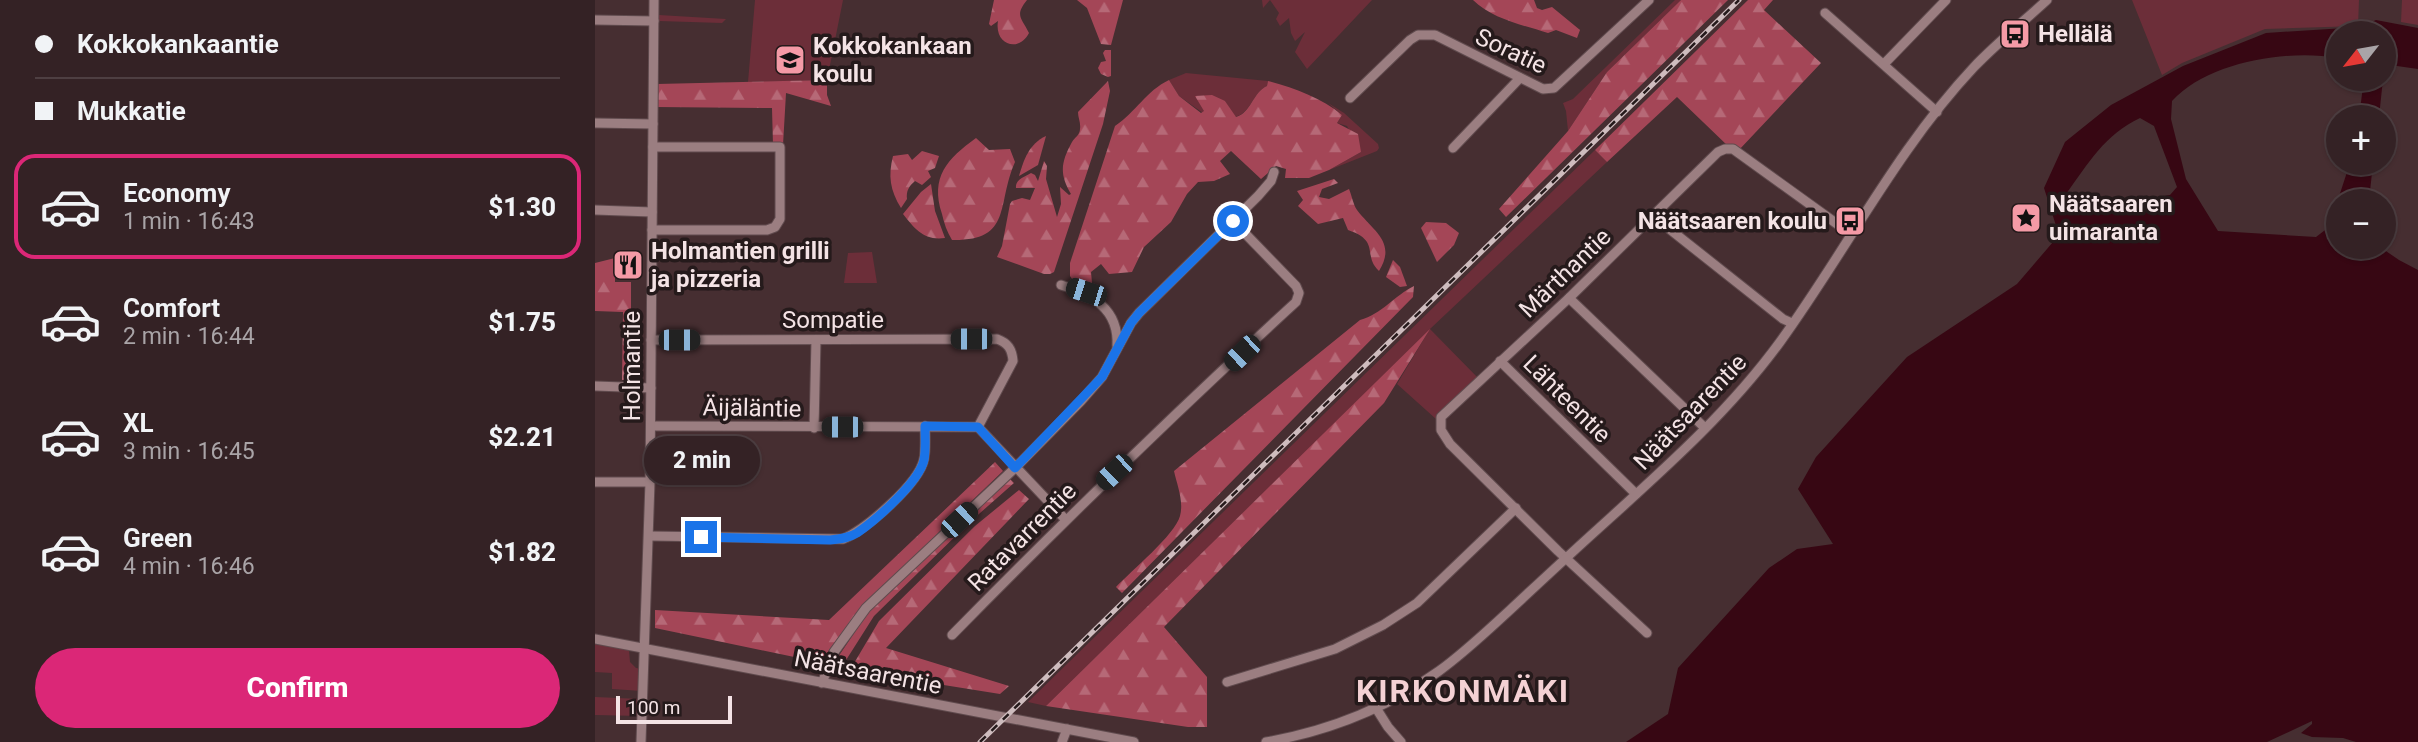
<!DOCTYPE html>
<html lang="en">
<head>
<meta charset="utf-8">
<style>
  body { margin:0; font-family:Roboto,sans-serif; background:#3f2f32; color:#f1f3f6; height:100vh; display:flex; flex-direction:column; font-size:26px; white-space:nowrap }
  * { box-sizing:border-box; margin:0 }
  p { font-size:23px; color:#a9a4a7 }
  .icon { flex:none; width:38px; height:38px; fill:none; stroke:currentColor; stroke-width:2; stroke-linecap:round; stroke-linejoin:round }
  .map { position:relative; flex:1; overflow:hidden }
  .drawer { display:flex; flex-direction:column; background:#342225; width:595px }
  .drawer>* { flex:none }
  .top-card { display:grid; align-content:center; height:154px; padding:0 35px; background:#342225 }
  .needle { width:46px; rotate:239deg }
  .fabs { position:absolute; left:1731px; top:21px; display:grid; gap:14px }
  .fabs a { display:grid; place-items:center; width:70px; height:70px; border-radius:50%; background:#342225; box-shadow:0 2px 5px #0004,0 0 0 2px #4e3f42; font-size:35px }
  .scale { position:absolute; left:21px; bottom:18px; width:116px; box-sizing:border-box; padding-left:7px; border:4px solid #f4e3e5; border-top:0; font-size:19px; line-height:24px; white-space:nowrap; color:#f4e3e5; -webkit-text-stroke:5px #251a1b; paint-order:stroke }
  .end { position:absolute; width:32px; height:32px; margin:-16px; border:9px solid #1a73e8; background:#fff; box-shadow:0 0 0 4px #fff }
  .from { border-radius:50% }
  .bubble { position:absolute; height:49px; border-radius:24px; background:#342225; box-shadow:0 2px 5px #0004,0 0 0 2px #4e3f42; font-size:23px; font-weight:800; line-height:49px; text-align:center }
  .car { position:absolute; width:21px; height:42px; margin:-21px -10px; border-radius:9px; box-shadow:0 0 5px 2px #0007; background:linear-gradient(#222 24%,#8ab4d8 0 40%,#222 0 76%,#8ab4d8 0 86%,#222 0) }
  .top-card b { display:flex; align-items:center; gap:24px; height:66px; font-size:26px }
  .top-card b+b { border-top:2px solid #4e3f42 }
  .top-card i { width:18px; height:18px; background:#f1f3f6 }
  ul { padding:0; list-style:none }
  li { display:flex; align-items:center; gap:21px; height:105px; margin:0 14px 10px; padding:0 21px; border:4px solid transparent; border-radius:21px }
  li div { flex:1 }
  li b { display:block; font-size:26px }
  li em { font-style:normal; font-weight:800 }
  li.active { border-color:#db2777 }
  li>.icon { width:63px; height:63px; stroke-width:1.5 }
  .action { display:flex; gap:14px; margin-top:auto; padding:14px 35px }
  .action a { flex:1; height:80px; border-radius:42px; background:#db2777; color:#fff; font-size:28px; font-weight:800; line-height:80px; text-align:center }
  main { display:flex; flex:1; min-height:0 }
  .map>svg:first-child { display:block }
  .green { fill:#6c2e39 }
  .forest { fill:url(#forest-firs) }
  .water { fill:#370713; fill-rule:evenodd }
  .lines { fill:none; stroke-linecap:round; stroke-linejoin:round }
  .minor-casing { stroke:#604b4e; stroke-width:11 }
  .minor { stroke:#9b7e81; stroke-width:9 }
  .rail-casing { stroke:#cebcbe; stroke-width:5 }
  .rail { stroke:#251a1b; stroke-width:2.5; stroke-dasharray:8; stroke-linecap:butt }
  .route { stroke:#1a73e8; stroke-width:9 }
  .labels { text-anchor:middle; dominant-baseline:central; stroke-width:7; stroke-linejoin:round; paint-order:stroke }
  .poi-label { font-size:24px; font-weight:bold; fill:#f4e3e5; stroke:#251a1b; text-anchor:start }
  .street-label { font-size:24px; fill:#f4e3e5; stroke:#251a1b }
  .district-label { font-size:32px; font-weight:bold; letter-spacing:2px; fill:#f4d1d4; stroke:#251a1b }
</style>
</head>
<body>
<main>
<section class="drawer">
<div class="top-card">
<b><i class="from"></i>Kokkokankaantie</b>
<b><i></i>Mukkatie</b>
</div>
<ul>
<li class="active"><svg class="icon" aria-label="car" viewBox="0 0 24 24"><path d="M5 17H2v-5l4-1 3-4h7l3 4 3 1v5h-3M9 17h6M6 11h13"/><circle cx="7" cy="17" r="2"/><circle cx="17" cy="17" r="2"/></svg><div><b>Economy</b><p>1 min · 16:43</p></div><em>$1.30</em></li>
<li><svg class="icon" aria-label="car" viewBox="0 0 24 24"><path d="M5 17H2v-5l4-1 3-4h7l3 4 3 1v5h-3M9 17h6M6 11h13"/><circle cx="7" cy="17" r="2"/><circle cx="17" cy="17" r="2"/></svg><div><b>Comfort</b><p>2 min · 16:44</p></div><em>$1.75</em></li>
<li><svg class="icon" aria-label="car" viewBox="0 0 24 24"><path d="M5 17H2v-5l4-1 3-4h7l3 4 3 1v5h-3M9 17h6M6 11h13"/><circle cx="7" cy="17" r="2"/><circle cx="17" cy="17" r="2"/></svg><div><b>XL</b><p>3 min · 16:45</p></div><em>$2.21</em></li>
<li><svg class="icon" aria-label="car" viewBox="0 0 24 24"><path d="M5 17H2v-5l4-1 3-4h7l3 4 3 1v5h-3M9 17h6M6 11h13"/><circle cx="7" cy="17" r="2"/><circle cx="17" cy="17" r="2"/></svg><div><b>Green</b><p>4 min · 16:46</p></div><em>$1.82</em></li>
</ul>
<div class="action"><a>Confirm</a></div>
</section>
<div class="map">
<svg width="1823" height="742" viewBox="0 0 1823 742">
  <defs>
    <pattern id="forest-firs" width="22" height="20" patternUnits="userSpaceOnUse" patternTransform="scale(1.75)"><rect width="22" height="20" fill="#a44657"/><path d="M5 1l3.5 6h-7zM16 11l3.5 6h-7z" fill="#b66977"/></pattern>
  </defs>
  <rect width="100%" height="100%" fill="#462e31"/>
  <g class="green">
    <path d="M160 0H248L232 80 153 82Z"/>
    <path d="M667 0H777L712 69 700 52 710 32 700 41 696 33 694 18 685 26 681 19 684 13 675 0 668 8Z"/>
    <path d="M1080 0H1086L1012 72 973 131 971 111 968 103 978 99Z"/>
    <path d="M1537 0H1764L1763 26 1670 29 1587 63 1567 75Z"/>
    <path d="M1807 0H1823V25L1806 22Z"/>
    <path d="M64 15 131 19 127 23 64 21Z"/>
    <path d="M591 73 673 81 672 86C658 92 656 113 640 117L630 101 608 113 584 96 574 80Z"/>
    <path d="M733 103 749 113 783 144 784 148 782 151 734 170 766 152 752 126 742 123 747 115Z"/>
    <path d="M1000 150 1012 162 835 329 884 379 841 419 802 384 833 332 451 706 433 702Z"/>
    <path d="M277 252 282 283H249L253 253Z"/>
    <path d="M0 644 34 650 35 662 41 668 47 669V691L17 689V673L0 672Z"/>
    <path d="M0 697 46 699 45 716 0 715Z"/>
  </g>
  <g class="forest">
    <path d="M399 0H432C419 16 427 18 434 33 424 53 399 45 403 21L396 26 394 24Z"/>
    <path d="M482 0H528L516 45 506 44 492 8Z"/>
    <path d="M878 0H939L942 8 947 10 957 7 985 30 982 38 961 30 953 33C928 25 897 19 878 0Z"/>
    <path d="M1086 0H1133L911 217 904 209 973 131 1012 72Z"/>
    <path d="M1153 0H1178L1169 10 1226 63 1143 151 1134 147 1082 97 1012 162 1000 150Z"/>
    <path d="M510 50H516V76L513 77 506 74 503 68 506 62 511 61 508 53Z"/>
    <path d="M232 80V95L236 106 191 93 188 145H178L177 108 61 107 62 84Z"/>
    <path d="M574 80 584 96 606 113 609 111 600 96 617 95 630 101 641 117C656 113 658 92 672 86L673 81C699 88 727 98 747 115L742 123 763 134 766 152 734 170 714 178H690L691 169 681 166 666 179 636 151 625 161 635 174 619 181 603 182 592 194 576 222 549 247 537 272 514 274 506 264 496 272 497 283 482 286 475 276V263L520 126C541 112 551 91 574 80Z"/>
    <path d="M513 81 515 91 508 124 459 272 455 274H449L402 257 407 246 415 204 417 201 427 198 435 200 440 188H421C420 179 430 177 436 173L440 175 443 181 449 161 452 166 451 179 462 217 466 204 465 187 474 195 476 194C464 174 466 162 477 142 480 137 485 135 485 129 486 123 483 118 483 112Z"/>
    <path d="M451 136 443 165 424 176C429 159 434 144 451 136Z"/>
    <path d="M381 138 394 150 415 149 420 162C401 205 418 241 357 240 352 232 349 223 347 214 335 177 352 159 381 138Z"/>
    <path d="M327 151 344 156 340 168 333 171 336 177 327 185 320 181C314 186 311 191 312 199L306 208C295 190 293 176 298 156L313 154 317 160Z"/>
    <path d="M739 179 743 183 727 189 724 197 734 199 754 189C757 196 758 204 762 210 778 231 802 242 784 271 767 255 786 241 753 230L748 218 723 224 703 206 708 200 702 191Z"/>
    <path d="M336 184 340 211 350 238C329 241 320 229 308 214L326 192Z"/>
    <path d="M831 222 851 223 864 233 859 245 842 262 826 228Z"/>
    <path d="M20 258V282H36V380H27L28 312 0 311V263Z"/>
    <path d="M798 260 805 267 812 286 805 287 791 277Z"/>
    <path d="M819 286 818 297 527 593 521 587C536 571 580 535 585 516 589 501 582 485 579 471L765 320C787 314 799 296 819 286Z"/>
    <path d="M835 329 789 403 569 627 612 677V727H593L451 706Z"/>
    <path d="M400 462 408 471 268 605 234 650 228 663 60 628V610L234 620Z"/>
    <path d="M413 477 419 483 376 521 279 616 246 668 237 666 274 611Z"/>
    <path d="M424 490 434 499 291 648 414 686 405 694 255 670 284 621 380 526Z"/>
  </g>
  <g class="water">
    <path d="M1781 20 1823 28V69L1795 65 1789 74 1788 33H1743V58C1692 49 1613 62 1577 101L1576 119 1591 179 1623 231 1721 237 1734 227 1755 163H1778L1774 201H1743V247H1785L1804 260 1823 270V742H1761L1748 738 1717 737 1706 733 1717 724V721L1672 742H1031L1073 714 1083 668 1174 568 1202 549 1238 544 1203 489 1221 457 1312 357 1422 284 1464 235 1449 188 1470 142 1516 105 1588 66 1671 33 1766 27ZM1545 118 1559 126 1582 187 1575 195 1518 204 1507 210 1481 215 1471 194C1493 164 1510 134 1545 118Z"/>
    <path d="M1769 79H1788L1784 117H1764Z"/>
  </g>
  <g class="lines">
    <g class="minor-casing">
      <g id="minor">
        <path d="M1230 13 1342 112"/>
        <path d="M0 20 59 21"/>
        <path d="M1289 64 1351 0"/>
        <path d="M755 98 815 40 823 35H840L948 89 959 88 1054 0"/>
        <path d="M0 123 58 124"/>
        <path d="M858 148 925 78"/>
        <path d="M0 210 57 212"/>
        <path d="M1058 216 1188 319 1197 323"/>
        <path d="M57 230H172L180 227 185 219V147H58"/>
        <path d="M466 285C498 295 524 309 522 346"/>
        <path d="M974 298 1110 428"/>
        <path d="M56 340 402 339C413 343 417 349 418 361L383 427"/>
        <path d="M905 361 1041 494"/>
        <path d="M0 386 56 388"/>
        <path d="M56 426 383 427 470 519"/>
        <path d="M219 428 221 340"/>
        <path d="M0 482H55"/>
        <path d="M54 536 248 539C271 529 324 484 329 459 331 449 330 437 330 426"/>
        <path d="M1052 633 963 551 855 444 846 430V417L974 298 1123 152 1130 149H1138L1256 234"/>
        <path d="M357 635C469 521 583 410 701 302L704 293 701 286 638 221"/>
        <path d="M0 639 539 742"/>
        <path d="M632 682 740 649 788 625 822 603 921 508"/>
        <path d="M227 683 239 652 271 608 420 468 486 401 507 377 536 323 544 313 663 196 676 181 679 172"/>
        <path d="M781 708 793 727 806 742"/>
        <path d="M46 742 55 482 59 0"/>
        <path d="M467 742 472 729"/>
        <path d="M671 742C734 731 792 708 844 671 869 653 892 631 915 610 944 583 974 555 1004 528 1068 470 1134 412 1185 342 1251 251 1302 149 1379 67 1402 43 1428 22 1452 0"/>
      </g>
    </g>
    <use href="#minor" class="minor"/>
    <g class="rail-casing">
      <path id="rail" d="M385 742 1144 0"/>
    </g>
    <use href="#rail" class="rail"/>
  </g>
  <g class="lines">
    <path class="route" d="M106 537 235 540C245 539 254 538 262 533 281 520 324 482 329 460 331 449 330 437 330 426L383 427 420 468 507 377 536 323 544 313 638 221"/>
  </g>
  <defs>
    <g id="bus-square" transform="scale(1.575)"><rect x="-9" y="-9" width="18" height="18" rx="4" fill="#f49aa6" stroke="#251a1b"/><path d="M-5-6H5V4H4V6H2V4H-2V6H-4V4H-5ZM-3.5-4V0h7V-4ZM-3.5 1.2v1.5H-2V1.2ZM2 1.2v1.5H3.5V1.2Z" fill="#111"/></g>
    <g id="school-square" transform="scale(1.575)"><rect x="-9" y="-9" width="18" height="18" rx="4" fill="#f49aa6" stroke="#251a1b"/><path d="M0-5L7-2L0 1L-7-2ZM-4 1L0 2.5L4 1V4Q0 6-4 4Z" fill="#111"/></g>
    <g id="sight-square" transform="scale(1.575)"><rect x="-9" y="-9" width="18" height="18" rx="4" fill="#f49aa6" stroke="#251a1b"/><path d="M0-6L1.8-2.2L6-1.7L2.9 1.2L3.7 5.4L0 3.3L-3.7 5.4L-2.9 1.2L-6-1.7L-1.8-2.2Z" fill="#111"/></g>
    <g id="restaurant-square" transform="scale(1.575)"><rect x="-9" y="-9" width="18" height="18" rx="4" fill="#f49aa6" stroke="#251a1b"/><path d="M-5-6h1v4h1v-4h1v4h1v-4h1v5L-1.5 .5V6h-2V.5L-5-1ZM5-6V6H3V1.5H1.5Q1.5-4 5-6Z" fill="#111"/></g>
  </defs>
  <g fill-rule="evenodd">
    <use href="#bus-square" x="1420" y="34"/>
    <use href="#school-square" x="195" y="60"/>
    <use href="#sight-square" x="1431" y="218"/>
    <use href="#bus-square" x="1255" y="221"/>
    <use href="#restaurant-square" x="33" y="265"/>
  </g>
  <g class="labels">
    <g class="poi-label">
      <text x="1443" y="34">Hellälä</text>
      <text x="218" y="46">Kokkokankaan<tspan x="218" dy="28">koulu</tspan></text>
      <text x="1454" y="204">Näätsaaren<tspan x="1454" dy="28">uimaranta</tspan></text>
      <text x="1232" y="221" text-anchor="end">Näätsaaren koulu</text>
      <text x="56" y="251">Holmantien grilli<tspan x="56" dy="28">ja pizzeria</tspan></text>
    </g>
    <g class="street-label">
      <text transform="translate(916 51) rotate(25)">Soratie</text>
      <text transform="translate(970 273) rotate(-44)">Märthantie</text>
      <text x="238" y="320">Sompatie</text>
      <text transform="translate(37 366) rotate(-90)">Holmantie</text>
      <text transform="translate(972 399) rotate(45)">Lähteentie</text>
      <text transform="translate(157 408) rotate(1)">Äijäläntie</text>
      <text transform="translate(1095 412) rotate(-46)">Näätsaarentie</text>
      <text transform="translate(427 537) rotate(-45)">Ratavarrentie</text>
      <text transform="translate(273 672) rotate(11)">Näätsaarentie</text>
    </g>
    <g class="district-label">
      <text x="868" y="691">KIRKONMÄKI</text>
    </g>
  </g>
</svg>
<div class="fabs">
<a><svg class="needle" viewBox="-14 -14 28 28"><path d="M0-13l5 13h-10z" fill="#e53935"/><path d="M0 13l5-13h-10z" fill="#a9a4a7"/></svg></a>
<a>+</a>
<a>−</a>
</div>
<div class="scale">100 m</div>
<i class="end from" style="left:638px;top:221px"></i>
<i class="end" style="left:106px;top:537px"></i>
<div class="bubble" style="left:49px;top:436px;width:116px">2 min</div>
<i class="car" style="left:491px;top:292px;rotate:288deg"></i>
<i class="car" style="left:376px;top:339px;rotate:270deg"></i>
<i class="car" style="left:84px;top:340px;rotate:90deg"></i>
<i class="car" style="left:647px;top:353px;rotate:226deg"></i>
<i class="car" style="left:247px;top:427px;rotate:270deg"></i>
<i class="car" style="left:519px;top:472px;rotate:227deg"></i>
<i class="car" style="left:364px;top:520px;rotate:47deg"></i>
</div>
</main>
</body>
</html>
